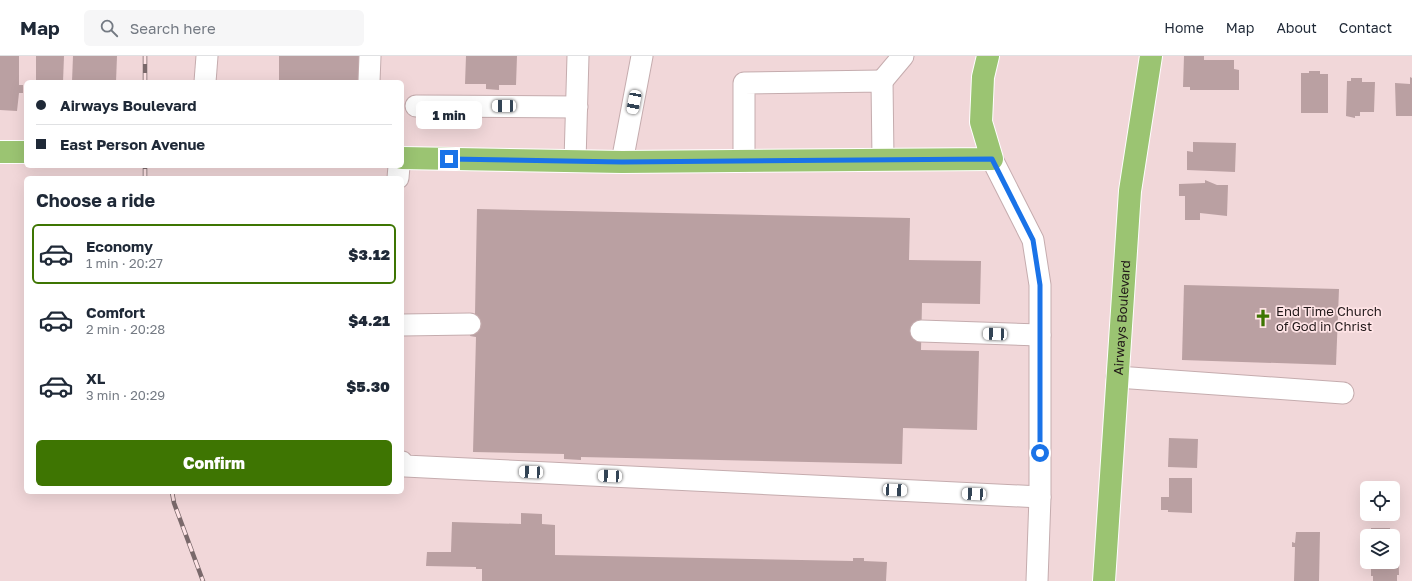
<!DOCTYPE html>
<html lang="en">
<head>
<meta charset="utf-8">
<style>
  body { margin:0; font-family:"Golos Text",sans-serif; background:#f6f6f7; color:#1f2937; height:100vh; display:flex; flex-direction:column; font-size:15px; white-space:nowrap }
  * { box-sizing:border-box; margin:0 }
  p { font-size:13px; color:#747a83 }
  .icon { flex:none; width:22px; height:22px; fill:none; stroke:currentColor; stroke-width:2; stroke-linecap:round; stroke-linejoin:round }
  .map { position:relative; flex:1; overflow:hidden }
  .drawer { position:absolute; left:24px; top:120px; width:380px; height:318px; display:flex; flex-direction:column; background:#fff; border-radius:6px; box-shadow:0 4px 16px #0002 }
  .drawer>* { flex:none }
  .banner { position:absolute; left:24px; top:24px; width:380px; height:88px; border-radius:6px; box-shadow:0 4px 16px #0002; display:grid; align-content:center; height:88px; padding:0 12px; background:#fff }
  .controls { position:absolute; left:1360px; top:425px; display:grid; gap:8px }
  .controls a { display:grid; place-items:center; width:40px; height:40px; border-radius:6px; background:#fff; box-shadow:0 4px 16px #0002; font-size:20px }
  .end { position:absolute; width:18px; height:18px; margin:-9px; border:5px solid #1a73e8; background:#fff; box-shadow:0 0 0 2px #fff }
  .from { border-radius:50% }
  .bubble { position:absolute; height:28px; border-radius:6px; background:#fff; box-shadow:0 4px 16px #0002; font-size:13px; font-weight:800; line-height:28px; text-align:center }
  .car { position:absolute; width:12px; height:24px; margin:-12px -6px; border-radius:5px; box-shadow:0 0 3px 1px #0007; background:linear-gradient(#fff 24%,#345 0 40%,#fff 0 76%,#345 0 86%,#fff 0) }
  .banner b { display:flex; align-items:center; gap:14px; height:38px; font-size:15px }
  .banner b+b { border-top:1px solid #e0e1e3 }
  .banner i { width:10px; height:10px; background:#1f2937 }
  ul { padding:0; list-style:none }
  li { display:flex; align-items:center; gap:12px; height:60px; margin:0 8px 6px; padding:0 4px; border:2px solid transparent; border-radius:6px }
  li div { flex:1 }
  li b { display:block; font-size:15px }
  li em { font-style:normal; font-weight:800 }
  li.on { border-color:#3e7502 }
  li>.icon { width:36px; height:36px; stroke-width:1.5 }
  h2 { padding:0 12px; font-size:18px; line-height:48px }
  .button { display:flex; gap:8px; margin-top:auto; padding:8px 12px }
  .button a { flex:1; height:46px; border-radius:6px; background:#3e7502; color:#fff; font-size:16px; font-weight:800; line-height:46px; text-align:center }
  header { display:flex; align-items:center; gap:24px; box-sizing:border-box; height:56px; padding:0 20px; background:#fff; border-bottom:1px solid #e0e1e3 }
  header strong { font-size:19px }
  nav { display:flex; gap:22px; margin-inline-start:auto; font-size:14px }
  .search { width:280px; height:36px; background:#f6f6f7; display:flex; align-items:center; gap:10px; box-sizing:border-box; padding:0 14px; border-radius:6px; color:#747a83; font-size:15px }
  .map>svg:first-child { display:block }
  .building { fill:#baa0a2 }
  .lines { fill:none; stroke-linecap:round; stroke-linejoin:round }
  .minor-casing { stroke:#c5acae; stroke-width:23 }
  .major-casing { stroke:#fff; stroke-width:24 }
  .minor { stroke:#fff; stroke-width:21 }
  .major { stroke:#9bc472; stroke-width:22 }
  .rail-casing { stroke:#7a696b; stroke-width:4.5 }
  .rail { stroke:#ffe4e6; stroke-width:3; stroke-dasharray:9; stroke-linecap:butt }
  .route { stroke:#1a73e8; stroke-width:5 }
  .labels { text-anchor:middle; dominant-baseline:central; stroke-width:3.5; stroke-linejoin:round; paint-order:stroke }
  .poi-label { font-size:13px; fill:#201718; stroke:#ffe4e6; text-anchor:start }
  .street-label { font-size:13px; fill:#201718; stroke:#ffe4e6 }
</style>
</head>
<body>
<header>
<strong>Map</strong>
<div class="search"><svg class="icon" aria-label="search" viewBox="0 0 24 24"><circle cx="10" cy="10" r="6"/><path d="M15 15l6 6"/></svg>Search here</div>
<nav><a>Home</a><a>Map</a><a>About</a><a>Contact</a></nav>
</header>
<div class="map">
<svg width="1412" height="525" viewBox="0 0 1412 525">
  <rect width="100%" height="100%" fill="#f1d7d9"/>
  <g class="building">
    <path d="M0 0H19V29H23V37H19L17 55 0 54Z"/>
    <path d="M36 0H64L63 26H36Z"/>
    <path d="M73 0H117L116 26H72Z"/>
    <rect x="279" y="0" width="86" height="26"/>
    <path d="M466 0H517L516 29H499V34L486 33V28H465Z"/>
    <path d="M1184 0H1204V4H1234V13L1239 14V34H1190V31H1183Z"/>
    <path d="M1309 15H1320V18H1328V57H1301V17H1309Z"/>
    <path d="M1410 21 1412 22V60H1396L1395 27 1410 28Z"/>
    <path d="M1351 22H1362V26H1375L1374 56H1360V60H1355V62L1346 60 1347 25H1351Z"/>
    <path d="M1193 86 1236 87 1235 116 1187 114V95L1193 96Z"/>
    <path d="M1205 124 1217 129H1228L1227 160 1200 157V164H1185V140H1179V128L1205 127Z"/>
    <path d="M477 153 910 162 909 204 981 205 980 248 922 247 921 294 979 295 977 374 903 372 902 408 581 401V404L564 403V398L473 396 476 281 470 280V258H475Z"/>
    <path d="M1184 229 1339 233 1336 309 1182 304Z"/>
    <path d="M1169 382 1198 383 1197 412 1168 411Z"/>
    <path d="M1169 422H1192V457L1168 456V454H1161V441H1169Z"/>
    <path d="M521 457 542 458V468L555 469V499L853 505V502H864V505L887 506 886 525H482V513H476V511L426 510 427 496H451L452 466 521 468Z"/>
    <rect x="1371" y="472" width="19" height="8"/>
    <path d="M1296 476H1320L1319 525H1294L1295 491H1292V486L1295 487Z"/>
    <path d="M1393 484H1398L1399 519H1397V525H1373V520H1371V506H1393Z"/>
  </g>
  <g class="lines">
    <g class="minor-casing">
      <g id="minor">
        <path d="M882 25 903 0"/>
        <path d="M205 26 207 0"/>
        <path d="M369 26 370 0"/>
        <path d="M416 50 577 51"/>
        <path d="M992 103 1033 184 1040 229V441L1037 525"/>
        <path d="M575 105 578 0"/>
        <path d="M744 105V27L882 25 883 103"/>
        <path d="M622 106 642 0"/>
        <path d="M398 122 399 110"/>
        <path d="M402 269 470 268"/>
        <path d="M921 275 1040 279"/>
        <path d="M1117 321 1343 337"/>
        <path d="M402 406 405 410 1040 441"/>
      </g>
    </g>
    <g class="major-casing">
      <g id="major">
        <path d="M0 96H26"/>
        <path d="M402 102 622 106 992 103 981 66 983 21 988 0"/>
        <path id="s1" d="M1104 525 1130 135 1151 0"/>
      </g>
    </g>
    <use href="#minor" class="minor"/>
    <use href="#major" class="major"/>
    <g class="rail-casing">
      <g id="rail">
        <path d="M145 26V0"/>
        <path d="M145 122V110"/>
        <path d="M172 436 174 447 203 525"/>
      </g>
    </g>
    <use href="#rail" class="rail"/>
  </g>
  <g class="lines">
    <path class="route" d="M449 103 622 106 992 103 1033 184 1040 229V397"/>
  </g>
  <defs>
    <g id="church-bare" transform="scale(1.38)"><path d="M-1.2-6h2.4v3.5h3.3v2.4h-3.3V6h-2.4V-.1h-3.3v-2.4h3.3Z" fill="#3e7502" stroke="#ffe4e6" stroke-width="2.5" paint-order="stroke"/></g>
  </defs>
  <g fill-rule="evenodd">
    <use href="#church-bare" x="1263" y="262"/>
  </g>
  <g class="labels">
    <g class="poi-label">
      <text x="1276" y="255">End Time Church<tspan x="1276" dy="15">of God in Christ</tspan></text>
    </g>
    <g class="street-label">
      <text stroke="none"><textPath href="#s1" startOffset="264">Airways Boulevard</textPath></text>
    </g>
  </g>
</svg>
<div class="controls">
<a><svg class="icon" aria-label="locate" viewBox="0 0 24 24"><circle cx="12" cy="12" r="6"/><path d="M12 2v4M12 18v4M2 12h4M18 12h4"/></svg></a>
<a><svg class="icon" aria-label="layers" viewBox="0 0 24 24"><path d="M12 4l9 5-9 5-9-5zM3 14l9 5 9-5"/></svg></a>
</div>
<i class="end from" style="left:1040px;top:397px"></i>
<i class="end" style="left:449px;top:103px"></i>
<div class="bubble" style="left:416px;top:45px;width:66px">1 min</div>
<i class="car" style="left:634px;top:46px;rotate:191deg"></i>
<i class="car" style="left:504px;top:50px;rotate:270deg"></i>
<i class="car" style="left:995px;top:278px;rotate:272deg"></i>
<i class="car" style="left:531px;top:416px;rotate:273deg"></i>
<i class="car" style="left:610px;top:420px;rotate:273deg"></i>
<i class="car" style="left:895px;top:434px;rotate:93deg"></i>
<i class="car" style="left:974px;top:438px;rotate:273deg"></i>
<div class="banner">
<b><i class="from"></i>Airways Boulevard</b>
<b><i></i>East Person Avenue</b>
</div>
<section class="drawer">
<h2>Choose a ride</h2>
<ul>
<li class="on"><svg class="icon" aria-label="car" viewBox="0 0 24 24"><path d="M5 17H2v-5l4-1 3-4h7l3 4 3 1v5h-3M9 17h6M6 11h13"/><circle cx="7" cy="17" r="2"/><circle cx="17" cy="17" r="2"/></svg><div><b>Economy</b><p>1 min · 20:27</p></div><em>$3.12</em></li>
<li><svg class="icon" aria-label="car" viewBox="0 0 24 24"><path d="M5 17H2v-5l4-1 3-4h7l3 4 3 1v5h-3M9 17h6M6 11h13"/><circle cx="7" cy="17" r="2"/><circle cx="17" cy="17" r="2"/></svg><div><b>Comfort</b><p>2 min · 20:28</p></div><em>$4.21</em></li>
<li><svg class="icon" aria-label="car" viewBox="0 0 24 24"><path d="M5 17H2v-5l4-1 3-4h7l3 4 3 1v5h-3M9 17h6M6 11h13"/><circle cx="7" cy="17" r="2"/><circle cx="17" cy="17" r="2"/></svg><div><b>XL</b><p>3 min · 20:29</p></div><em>$5.30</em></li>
</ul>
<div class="button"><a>Confirm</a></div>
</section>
</div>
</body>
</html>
